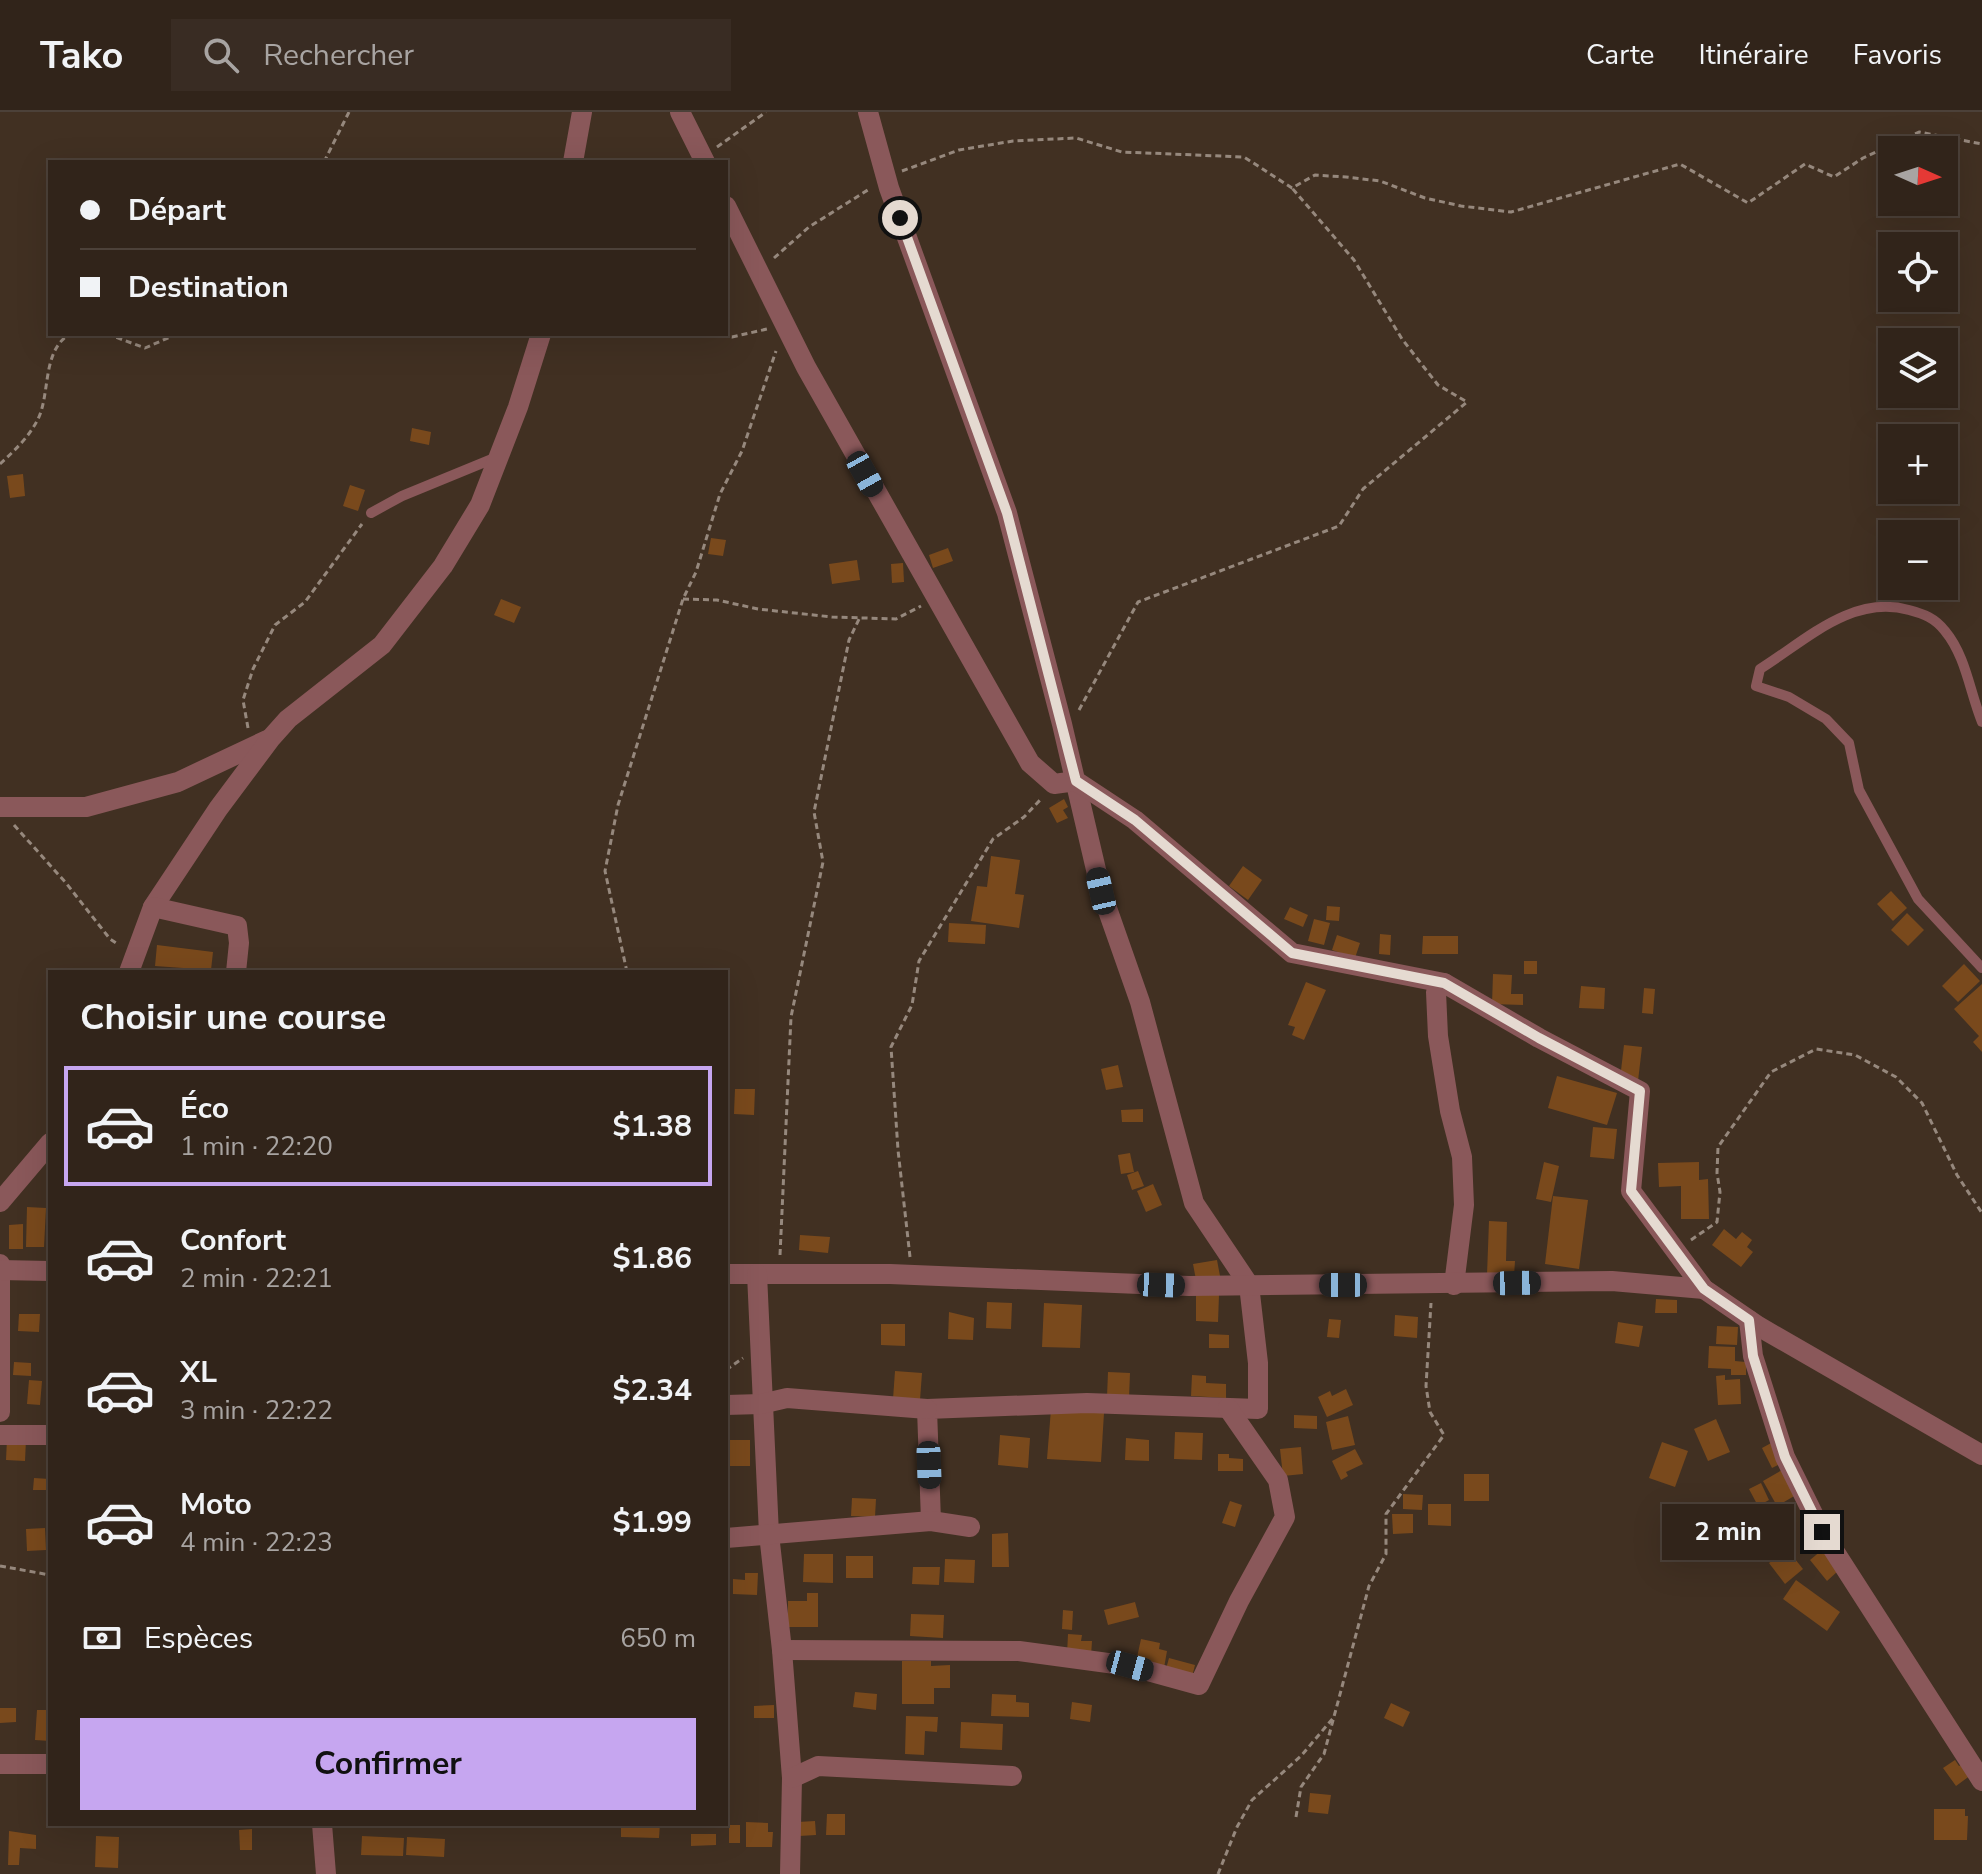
<!DOCTYPE html>
<html lang="fr">
<head>
<meta charset="utf-8">
<style>
  body { margin:0; font-family:"Nunito Sans",sans-serif; background:#392c23; color:#f1f3f6; height:100vh; display:flex; flex-direction:column; font-size:30px; white-space:nowrap }
  * { box-sizing:border-box; margin:0 }
  p { font-size:26px; color:#a8a4a2 }
  .icon { flex:none; width:44px; height:44px; fill:none; stroke:currentColor; stroke-width:2; stroke-linecap:round; stroke-linejoin:round }
  .map { position:relative; flex:1; overflow:hidden }
  .details { position:absolute; left:48px; top:858px; width:680px; height:856px; display:flex; flex-direction:column; background:#31241a; border-radius:0px; box-shadow:0 8px 32px #0002,0 0 0 2px #4c4139 }
  .details>* { flex:none }
  .guide { position:absolute; left:48px; top:48px; width:680px; height:176px; border-radius:0px; box-shadow:0 8px 32px #0002,0 0 0 2px #4c4139; display:grid; align-content:center; height:176px; padding:0 32px; background:#31241a }
  .needle { width:52px; rotate:93deg }
  .tools { position:absolute; left:1878px; top:24px; display:grid; gap:16px }
  .tools a { display:grid; place-items:center; width:80px; height:80px; border-radius:0px; background:#31241a; box-shadow:0 8px 32px #0002,0 0 0 2px #4c4139; font-size:40px }
  .end { position:absolute; width:36px; height:36px; margin:-18px; border:10px solid #e5dad1; background:#111; box-shadow:0 0 0 4px #111 }
  .from { border-radius:50% }
  .bubble { position:absolute; height:56px; border-radius:0px; background:#31241a; box-shadow:0 8px 32px #0002,0 0 0 2px #4c4139; font-size:26px; font-weight:700; line-height:56px; text-align:center }
  .car { position:absolute; width:24px; height:48px; margin:-24px -12px; border-radius:10px; box-shadow:0 0 6px 2px #0007; background:linear-gradient(#222 24%,#8ab4d8 0 40%,#222 0 76%,#8ab4d8 0 86%,#222 0) }
  .guide b { display:flex; align-items:center; gap:28px; height:76px; font-size:30px }
  .guide b+b { border-top:2px solid #4c4139 }
  .guide i { width:20px; height:20px; background:#f1f3f6 }
  ul { padding:0; list-style:none }
  li { display:flex; align-items:center; gap:24px; height:120px; margin:0 16px 12px; padding:0 16px; border:4px solid transparent; border-radius:0px }
  li div { flex:1 }
  li b { display:block; font-size:30px }
  li em { font-style:normal; font-weight:700 }
  li.current { border-color:#c6a6f0 }
  li>.icon { width:72px; height:72px; stroke-width:1.5 }
  h2 { padding:0 32px; font-size:36px; line-height:96px }
  .pay { display:flex; align-items:center; gap:20px; height:88px; padding:0 32px; font-size:30px }
  .pay p { margin-inline-start:auto }
  .action { display:flex; gap:16px; margin-top:auto; padding:16px 32px }
  .action a { flex:1; height:92px; border-radius:0px; background:#c6a6f0; color:#111; font-size:32px; font-weight:700; line-height:92px; text-align:center }
  header { display:flex; align-items:center; gap:48px; box-sizing:border-box; height:112px; padding:0 40px; background:#31241a; border-bottom:2px solid #4c4139 }
  header strong { font-size:38px }
  nav { display:flex; gap:44px; margin-inline-start:auto; font-size:28px }
  .search { width:560px; height:72px; background:#392c23; display:flex; align-items:center; gap:20px; box-sizing:border-box; padding:0 28px; border-radius:0px; color:#a8a4a2; font-size:30px }
  .map>svg:first-child { display:block }
  .building { fill:#79491c }
  .lines { fill:none; stroke-linecap:round; stroke-linejoin:round }
  .path { stroke:#96887d; stroke-width:3; stroke-dasharray:6 4; stroke-linecap:butt }
  .service { stroke:#8a585a; stroke-width:10 }
  .minor { stroke:#8a585a; stroke-width:20 }
  .route { stroke:#e5dad1; stroke-width:10 }
</style>
</head>
<body>
<header>
<strong>Tako</strong>
<div class="search"><svg class="icon" aria-label="search" viewBox="0 0 24 24"><circle cx="10" cy="10" r="6"/><path d="M15 15l6 6"/></svg>Rechercher</div>
<nav><a>Carte</a><a>Itinéraire</a><a>Favoris</a></nav>
</header>
<div class="map">
<svg width="1982" height="1762" viewBox="0 0 1982 1762">
  <rect width="100%" height="100%" fill="#413022"/>
  <g class="building">
    <path d="M412 316 431 320 429 333 410 329Z"/>
    <path d="M23 362 25 384 10 386 7 364Z"/>
    <path d="M350 373 365 378 358 399 343 394Z"/>
    <path d="M711 426 726 428 723 444 708 442Z"/>
    <path d="M948 436 953 449 933 456 929 443Z"/>
    <path d="M857 448 860 468 832 472 829 452Z"/>
    <path d="M903 451 904 470 892 471 891 452Z"/>
    <path d="M501 487 521 495 514 511 494 503Z"/>
    <path d="M1064 687 1068 695 1063 698 1068 706 1057 711 1049 696Z"/>
    <path d="M991 744 1020 748 1015 782 1024 783 1019 816 971 809 977 774 987 775Z"/>
    <path d="M1243 754 1262 768 1248 788 1229 774Z"/>
    <path d="M1891 779 1907 796 1893 809 1877 792Z"/>
    <path d="M1327 794 1340 795 1339 809 1326 808Z"/>
    <path d="M1290 795 1308 803 1303 815 1284 807Z"/>
    <path d="M1907 801 1924 818 1908 834 1891 818Z"/>
    <path d="M1314 807 1330 811 1324 833 1308 829Z"/>
    <path d="M949 811 986 813 985 832 948 830Z"/>
    <path d="M1380 822 1391 823 1390 843 1379 842Z"/>
    <path d="M1337 823 1360 831 1355 846 1332 838Z"/>
    <path d="M1423 824H1458V842H1422Z"/>
    <path d="M157 833 213 840 211 858 155 854Z"/>
    <rect x="1524" y="849" width="13" height="13"/>
    <path d="M1964 852 1980 869 1958 890 1942 874Z"/>
    <path d="M1493 862 1512 863 1511 882H1523V893L1492 892Z"/>
    <path d="M1306 870 1326 878 1304 928 1292 923 1295 915 1288 913Z"/>
    <path d="M1982 872V940L1973 930 1979 924 1954 897Z"/>
    <path d="M1581 874 1605 876 1604 897 1579 896Z"/>
    <path d="M1644 876 1655 877 1653 902 1642 901Z"/>
    <path d="M1624 933 1642 935 1638 969 1620 967Z"/>
    <path d="M1118 953 1123 975 1106 978 1101 957Z"/>
    <path d="M1557 964 1617 981 1607 1013 1548 996Z"/>
    <path d="M735 977H755L754 1003 734 1002Z"/>
    <path d="M1143 997V1010H1122L1121 998Z"/>
    <path d="M1593 1015 1617 1017 1614 1047 1590 1045Z"/>
    <path d="M1130 1041 1134 1060 1121 1062 1118 1043Z"/>
    <path d="M1544 1050 1559 1054 1551 1090 1536 1087Z"/>
    <path d="M1699 1050V1068L1708 1067 1709 1107H1681V1074L1659 1075 1658 1051Z"/>
    <path d="M1138 1059 1144 1074 1132 1078 1127 1063Z"/>
    <path d="M1153 1072 1162 1093 1146 1100 1137 1079Z"/>
    <path d="M1553 1084 1588 1088 1579 1157 1545 1152Z"/>
    <path d="M27 1095 46 1096 44 1135H26Z"/>
    <path d="M1489 1109 1507 1110 1506 1149H1515L1514 1164 1487 1163Z"/>
    <path d="M23 1112V1137H9V1113Z"/>
    <path d="M1724 1117 1736 1127 1742 1120 1752 1128 1747 1135 1753 1140 1741 1155 1712 1133Z"/>
    <path d="M800 1123 830 1125 828 1141 799 1138Z"/>
    <path d="M1217 1148 1220 1164 1196 1168 1193 1152Z"/>
    <path d="M1196 1182 1219 1183 1218 1210 1196 1209Z"/>
    <path d="M1656 1187 1677 1188V1201H1655Z"/>
    <path d="M987 1190 1012 1191 1011 1217 986 1216Z"/>
    <path d="M1044 1191 1082 1193 1080 1236 1042 1235Z"/>
    <path d="M949 1200 974 1206 973 1228 948 1227Z"/>
    <path d="M19 1202H40L39 1220 18 1219Z"/>
    <path d="M1395 1203 1418 1205 1417 1226 1394 1224Z"/>
    <path d="M1329 1207 1341 1208 1339 1226 1327 1225Z"/>
    <path d="M1618 1210 1643 1214 1639 1235 1615 1231Z"/>
    <path d="M881 1212H905V1234L881 1233Z"/>
    <path d="M1717 1214 1738 1215 1737 1233 1716 1232Z"/>
    <path d="M1209 1222 1229 1223V1236H1209Z"/>
    <path d="M1709 1234 1735 1235V1249L1746 1250V1263H1731V1257L1708 1256Z"/>
    <path d="M14 1250 31 1251V1264L13 1263Z"/>
    <path d="M895 1259 922 1261 920 1288 893 1287Z"/>
    <path d="M1108 1260 1130 1261 1129 1286 1107 1285Z"/>
    <path d="M1192 1263 1206 1264V1271L1226 1272V1286L1191 1284Z"/>
    <path d="M1725 1263V1268L1740 1267 1741 1292 1718 1293 1716 1264Z"/>
    <path d="M29 1268 42 1269 40 1293 27 1292Z"/>
    <path d="M1346 1277 1353 1293 1327 1305 1318 1285 1330 1279 1332 1284Z"/>
    <path d="M1051 1297 1104 1301 1101 1350 1047 1347Z"/>
    <path d="M1294 1303 1317 1304V1317L1294 1316Z"/>
    <path d="M1348 1304 1355 1333 1332 1338 1326 1310Z"/>
    <path d="M1716 1307 1730 1340 1708 1349 1694 1317Z"/>
    <path d="M1175 1320 1203 1321 1202 1348 1174 1347Z"/>
    <path d="M1000 1323 1030 1326 1028 1356 998 1353Z"/>
    <path d="M1126 1326 1149 1328V1349L1125 1348Z"/>
    <path d="M7 1327 26 1328 25 1349 6 1348Z"/>
    <rect x="726" y="1328" width="24" height="26"/>
    <path d="M1662 1330 1688 1339 1675 1375 1649 1366Z"/>
    <path d="M1773 1330 1784 1350 1772 1356 1762 1336Z"/>
    <path d="M1301 1335 1303 1362 1283 1364 1280 1337Z"/>
    <path d="M1355 1337 1363 1352 1346 1360 1348 1364 1341 1368 1332 1349Z"/>
    <path d="M1218 1342H1229V1346L1243 1347V1359H1218Z"/>
    <path d="M1782 1358 1796 1383 1777 1394 1763 1369Z"/>
    <rect x="1464" y="1362" width="25" height="27"/>
    <path d="M34 1366 50 1367V1378H33Z"/>
    <path d="M1761 1371 1769 1388 1758 1394 1749 1377Z"/>
    <path d="M1403 1382 1423 1383 1422 1398 1403 1397Z"/>
    <path d="M852 1386 876 1387 875 1405 851 1404Z"/>
    <path d="M1230 1389 1242 1393 1235 1415 1222 1411Z"/>
    <path d="M1428 1392H1451V1414L1428 1413Z"/>
    <path d="M1392 1402H1413V1421L1393 1422Z"/>
    <path d="M45 1416 46 1438 27 1439 26 1417Z"/>
    <path d="M1008 1421 1009 1455H992V1422Z"/>
    <path d="M1787 1437 1803 1457 1785 1472 1769 1451Z"/>
    <path d="M1822 1438 1838 1459 1827 1469 1810 1448Z"/>
    <path d="M804 1442H833V1471L803 1470Z"/>
    <rect x="846" y="1444" width="27" height="22"/>
    <path d="M945 1447 975 1448 974 1471 944 1470Z"/>
    <path d="M913 1455H940L939 1473 912 1472Z"/>
    <path d="M745 1461H758L757 1483 733 1482V1467L745 1468Z"/>
    <path d="M1796 1468 1840 1500 1827 1519 1783 1487Z"/>
    <path d="M807 1481H818V1515H788V1489H807Z"/>
    <path d="M1135 1490 1139 1505 1108 1513 1104 1498Z"/>
    <path d="M1063 1498 1073 1499 1072 1518 1062 1517Z"/>
    <path d="M911 1502 944 1503 943 1526 910 1524Z"/>
    <path d="M1068 1522 1082 1523 1081 1529H1092L1091 1544 1067 1542Z"/>
    <path d="M1141 1527 1160 1531 1159 1537 1167 1539 1164 1556 1136 1550Z"/>
    <path d="M1169 1546 1195 1553 1192 1565 1166 1557Z"/>
    <path d="M902 1549H931V1554L950 1553V1576H934V1592H902Z"/>
    <path d="M855 1580 877 1582 876 1598 853 1595Z"/>
    <path d="M992 1582 1016 1583V1590L1029 1591V1605L991 1604Z"/>
    <path d="M1072 1590 1092 1593 1090 1610 1070 1607Z"/>
    <path d="M1391 1591 1410 1600 1403 1615 1384 1606Z"/>
    <path d="M774 1593V1606H754V1594Z"/>
    <path d="M0 1596H16V1610L0 1611Z"/>
    <path d="M37 1598H50V1629L35 1628Z"/>
    <path d="M906 1604 938 1605 937 1620 925 1619 924 1643 905 1642Z"/>
    <path d="M961 1610 1003 1612 1002 1638 960 1636Z"/>
    <path d="M1955 1648 1959 1654 1963 1652 1971 1663 1956 1674 1943 1656Z"/>
    <path d="M1310 1681 1331 1683 1328 1702 1308 1700Z"/>
    <path d="M1934 1697H1965V1704H1968L1967 1728H1934Z"/>
    <path d="M827 1702H845V1723H826Z"/>
    <path d="M815 1709 816 1723 799 1724 798 1710Z"/>
    <path d="M746 1710 768 1711V1720H773L772 1735H746Z"/>
    <path d="M621 1712H660L659 1726 621 1725Z"/>
    <rect x="729" y="1713" width="11" height="18"/>
    <path d="M252 1717V1738H240L239 1718Z"/>
    <path d="M9 1719 36 1723V1737L20 1736 19 1753H8Z"/>
    <path d="M691 1722H716V1733L691 1734Z"/>
    <path d="M96 1724 119 1725 118 1756 95 1755Z"/>
    <path d="M362 1724 404 1726 403 1744 361 1743Z"/>
    <path d="M407 1725 445 1727 444 1745 406 1743Z"/>
  </g>
  <g class="lines">
    <g class="path">
      <path d="M717 35 766 0"/>
      <path d="M324 50 349 0"/>
      <path d="M902 59 959 38 1013 29 1076 26 1122 40 1244 45 1292 76 1315 63 1346 65 1380 69 1425 86 1461 94 1511 100 1680 52 1748 91 1805 52 1834 65 1863 46 1919 20 1982 32"/>
      <path d="M774 146 809 115 871 76"/>
      <path d="M107 222 145 236 177 222"/>
      <path d="M712 222 732 225 767 217"/>
      <path d="M0 352C14 339 28 326 37 309 51 284 41 239 70 222"/>
      <path d="M683 487 717 488 758 497 832 505 896 507 921 494"/>
      <path d="M1079 598 1138 490 1339 414 1363 377 1467 290 1438 273 1423 254 1402 227 1354 148 1292 76"/>
      <path d="M248 616 243 588 253 557 275 513 305 490 362 412"/>
      <path d="M14 713 66 771 110 827 119 833"/>
      <path d="M627 860 605 759 618 693 683 487 696 460 720 382 742 339 776 239"/>
      <path d="M1691 1128 1717 1110 1720 1080 1717 1061 1718 1035 1771 960 1816 937 1855 943 1896 965 1922 991 1957 1063 1982 1101"/>
      <path d="M780 1143 791 905 823 750 814 700 849 528 860 505"/>
      <path d="M910 1145 898 1038 891 935 912 893 919 849 993 727 1024 705 1041 687"/>
      <path d="M726 1258 743 1246"/>
      <path d="M0 1454 50 1463"/>
      <path d="M1296 1705 1301 1675 1324 1642 1369 1474 1386 1442V1402L1444 1323 1430 1300 1426 1274 1431 1191"/>
      <path d="M1218 1762 1237 1715 1252 1688 1301 1644 1334 1605"/>
    </g>
    <g class="service">
      <path d="M371 401 402 384 497 345"/>
      <path d="M1982 610C1970 581 1966 544 1945 519 1935 506 1924 502 1909 498 1852 482 1805 529 1760 557L1756 574 1789 585 1826 607 1849 631 1859 678 1918 787 1982 856"/>
    </g>
    <g class="minor">
      <path d="M680 0 705 50"/>
      <path d="M868 0 889 76 1007 401 1062 612 1101 779 1140 890 1194 1091 1249 1173 1258 1251V1297L1087 1291 927 1297 931 1409"/>
      <path d="M573 50 582 0"/>
      <path d="M726 94 806 255 1030 651 1054 672 1076 669 1135 708 1292 841 1444 871 1539 926 1640 979 1631 1079 1704 1177 1758 1214 1982 1343"/>
      <path d="M0 695H86L178 670 267 628"/>
      <path d="M153 795 218 697 271 626 288 607 382 533 443 454 480 393 518 295 541 222"/>
      <path d="M129 860 153 795 237 814 239 831 236 860"/>
      <path d="M1444 871 1436 880 1438 924 1450 999 1462 1045 1464 1093 1454 1173"/>
      <path d="M0 1090 50 1031"/>
      <path d="M0 1152V1300"/>
      <path d="M0 1158 50 1159"/>
      <path d="M726 1162H890L1189 1174 1612 1169 1704 1177"/>
      <path d="M757 1162 769 1422 782 1538 792 1666 790 1762"/>
      <path d="M1749 1208 1753 1244 1785 1345 1822 1420 1982 1669"/>
      <path d="M726 1293 761 1292 787 1286 927 1297"/>
      <path d="M0 1323H50"/>
      <path d="M726 1426 931 1409 970 1415"/>
      <path d="M782 1538 1019 1539 1130 1554 1199 1573 1239 1489 1285 1405 1278 1368 1228 1296"/>
      <path d="M0 1652H50"/>
      <path d="M792 1666 818 1654 1012 1664"/>
      <path d="M322 1712 326 1762"/>
    </g>
  </g>
  <g class="lines">
    <path class="route" d="M900 106 1007 401 1076 669 1135 708 1292 841 1444 871 1539 926 1640 979 1631 1079 1704 1177 1749 1208 1753 1244 1785 1345 1822 1420"/>
  </g>
</svg>
<div class="tools">
<a><svg class="needle" viewBox="-14 -14 28 28"><path d="M0-13l5 13h-10z" fill="#e53935"/><path d="M0 13l5-13h-10z" fill="#a8a4a2"/></svg></a>
<a><svg class="icon" aria-label="locate" viewBox="0 0 24 24"><circle cx="12" cy="12" r="6"/><path d="M12 2v4M12 18v4M2 12h4M18 12h4"/></svg></a>
<a><svg class="icon" aria-label="layers" viewBox="0 0 24 24"><path d="M12 4l9 5-9 5-9-5zM3 14l9 5 9-5"/></svg></a>
<a>+</a>
<a>−</a>
</div>
<i class="end from" style="left:900px;top:106px"></i>
<i class="end" style="left:1822px;top:1420px"></i>
<div class="bubble" style="left:1662px;top:1392px;width:132px">2 min</div>
<i class="car" style="left:865px;top:362px;rotate:151deg"></i>
<i class="car" style="left:1101px;top:779px;rotate:347deg"></i>
<i class="car" style="left:1517px;top:1171px;rotate:89deg"></i>
<i class="car" style="left:1161px;top:1173px;rotate:92deg"></i>
<i class="car" style="left:1343px;top:1173px;rotate:270deg"></i>
<i class="car" style="left:929px;top:1353px;rotate:178deg"></i>
<i class="car" style="left:1130px;top:1554px;rotate:105deg"></i>
<div class="guide">
<b><i class="from"></i>Départ</b>
<b><i></i>Destination</b>
</div>
<section class="details">
<h2>Choisir une course</h2>
<ul>
<li class="current"><svg class="icon" aria-label="car" viewBox="0 0 24 24"><path d="M5 17H2v-5l4-1 3-4h7l3 4 3 1v5h-3M9 17h6M6 11h13"/><circle cx="7" cy="17" r="2"/><circle cx="17" cy="17" r="2"/></svg><div><b>Éco</b><p>1 min · 22:20</p></div><em>$1.38</em></li>
<li><svg class="icon" aria-label="car" viewBox="0 0 24 24"><path d="M5 17H2v-5l4-1 3-4h7l3 4 3 1v5h-3M9 17h6M6 11h13"/><circle cx="7" cy="17" r="2"/><circle cx="17" cy="17" r="2"/></svg><div><b>Confort</b><p>2 min · 22:21</p></div><em>$1.86</em></li>
<li><svg class="icon" aria-label="car" viewBox="0 0 24 24"><path d="M5 17H2v-5l4-1 3-4h7l3 4 3 1v5h-3M9 17h6M6 11h13"/><circle cx="7" cy="17" r="2"/><circle cx="17" cy="17" r="2"/></svg><div><b>XL</b><p>3 min · 22:22</p></div><em>$2.34</em></li>
<li><svg class="icon" aria-label="car" viewBox="0 0 24 24"><path d="M5 17H2v-5l4-1 3-4h7l3 4 3 1v5h-3M9 17h6M6 11h13"/><circle cx="7" cy="17" r="2"/><circle cx="17" cy="17" r="2"/></svg><div><b>Moto</b><p>4 min · 22:23</p></div><em>$1.99</em></li>
</ul>
<div class="pay"><svg class="icon" aria-label="cash" viewBox="0 0 24 24"><path d="M3 7h18v10H3z"/><circle cx="12" cy="12" r="2"/></svg>Espèces<p>650 m</p></div>
<div class="action"><a>Confirmer</a></div>
</section>
</div>
</body>
</html>
